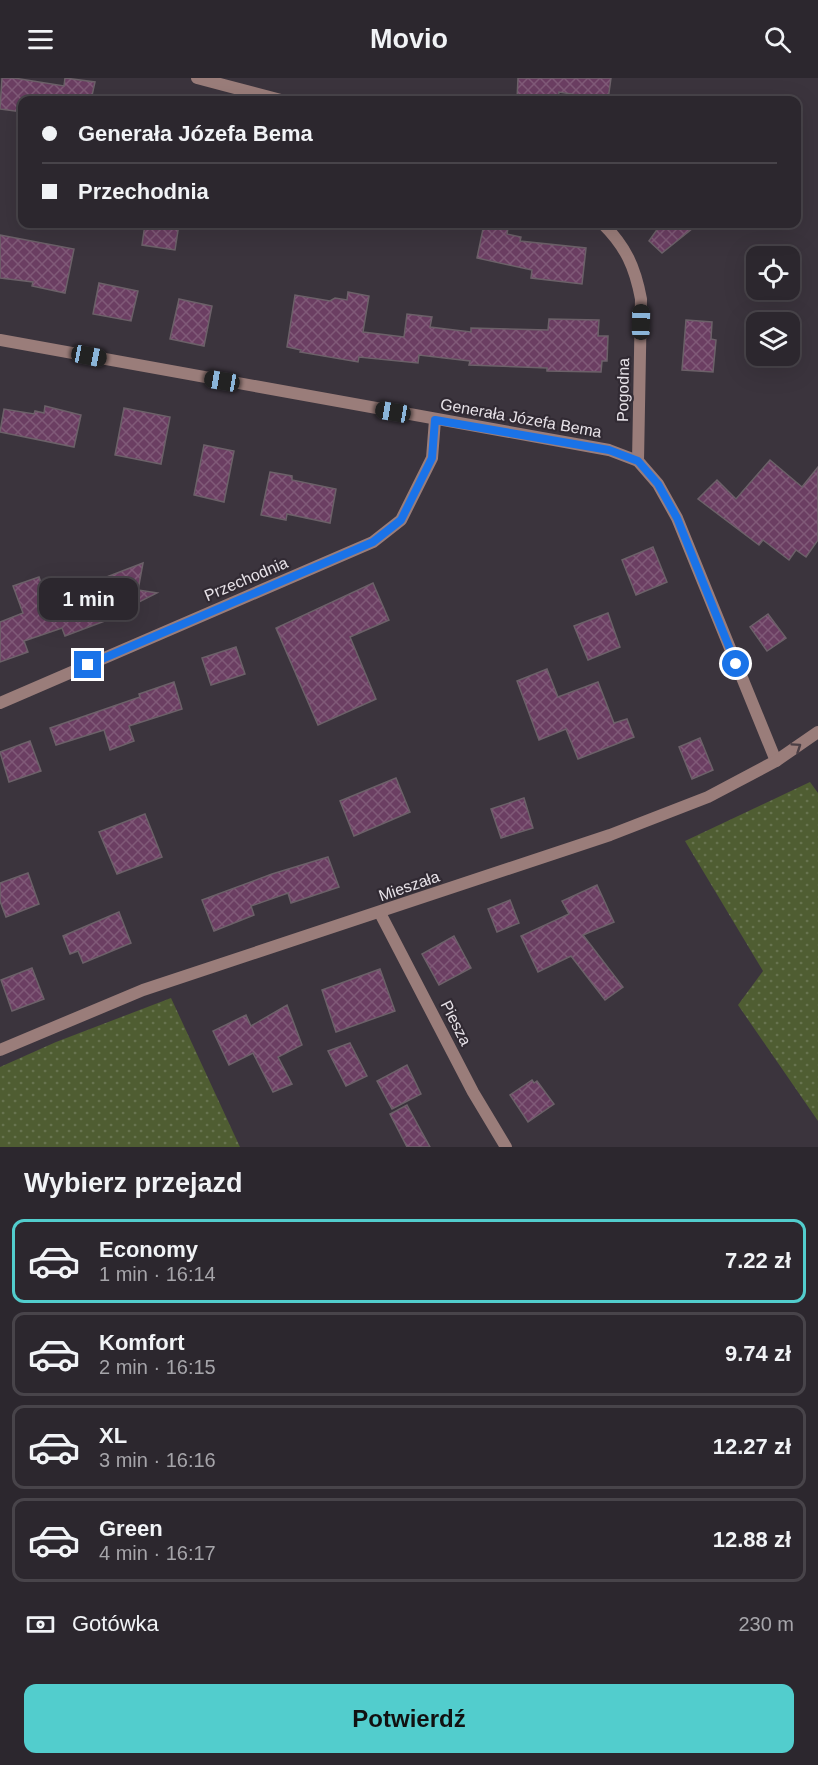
<!DOCTYPE html>
<html lang="pl">
<head>
<meta charset="utf-8">
<style>
  body { margin:0; font-family:Helvetica,sans-serif; background:#38333a; color:#f1f3f6; height:100vh; display:flex; flex-direction:column; font-size:22px; white-space:nowrap }
  * { box-sizing:border-box; margin:0 }
  p { font-size:20px; color:#a6a5aa }
  .icon { flex:none; width:33px; height:33px; fill:none; stroke:currentColor; stroke-width:2; stroke-linecap:round; stroke-linejoin:round }
  .map { position:relative; height:1069px; overflow:hidden }
  .drawer { display:flex; flex-direction:column; background:#2c272e; flex:1 }
  .drawer>* { flex:none }
  .top-card { position:absolute; left:18px; top:18px; width:783px; height:132px; border-radius:12px; box-shadow:0 6px 24px #0002,0 0 0 2px #48444a; display:grid; align-content:center; height:132px; padding:0 24px; background:#2c272e }
  .tools { position:absolute; left:746px; top:168px; display:grid; gap:12px }
  .tools a { display:grid; place-items:center; width:54px; height:54px; border-radius:12px; background:#2c272e; box-shadow:0 6px 24px #0002,0 0 0 2px #48444a; font-size:30px }
  .end { position:absolute; width:27px; height:27px; margin:-14px; border:8px solid #1a73e8; background:#fff; box-shadow:0 0 0 3px #fff }
  .from { border-radius:50% }
  .bubble { position:absolute; height:42px; border-radius:12px; background:#2c272e; box-shadow:0 6px 24px #0002,0 0 0 2px #48444a; font-size:20px; font-weight:600; line-height:42px; text-align:center }
  .car { position:absolute; width:18px; height:36px; margin:-18px -9px; border-radius:8px; box-shadow:0 0 4px 2px #0007; background:linear-gradient(#222 24%,#8ab4d8 0 40%,#222 0 76%,#8ab4d8 0 86%,#222 0) }
  .top-card b { display:flex; align-items:center; gap:21px; height:57px; font-size:22px }
  .top-card b+b { border-top:2px solid #48444a }
  .top-card i { width:15px; height:15px; background:#f1f3f6 }
  ul { padding:0; list-style:none }
  li { display:flex; align-items:center; gap:18px; height:84px; margin:0 12px 9px; padding:0 12px; border:3px solid #48444a; border-radius:12px }
  li div { flex:1 }
  li b { display:block; font-size:22px }
  li em { font-style:normal; font-weight:600 }
  li.active { border-color:#52cdcd }
  li>.icon { width:54px; height:54px; stroke-width:1.5 }
  h2 { padding:0 24px; font-size:27px; line-height:72px }
  .pay { display:flex; align-items:center; gap:15px; height:66px; padding:0 24px; font-size:22px }
  .pay p { margin-inline-start:auto }
  .primary-button { display:flex; gap:12px; margin-top:auto; padding:12px 24px }
  .primary-button a { flex:1; height:69px; border-radius:12px; background:#52cdcd; color:#111; font-size:24px; font-weight:600; line-height:69px; text-align:center }
  header { display:flex; justify-content:space-between; align-items:center; height:78px; padding:0 24px; background:#2c272e; font-size:27px; font-weight:600 }
  .map>svg:first-child { display:block }
  .grass { fill:url(#grass-dots) }
  .building { fill:url(#building-cross-hatch); stroke:#6c6169; stroke-width:1.5 }
  .lines { fill:none; stroke-linecap:round; stroke-linejoin:round }
  .street { stroke:#9a7d7a; stroke-width:12 }
  .oneway { stroke:#4b3f45 }
  .route { stroke:#1a73e8; stroke-width:8 }
  .labels { text-anchor:middle; dominant-baseline:central; stroke-width:4.5; stroke-linejoin:round; paint-order:stroke }
  .street-label { font-size:16px; fill:#e7e2e8; stroke:#312a33 }
</style>
</head>
<body>
<header><svg class="icon" aria-label="menu" viewBox="0 0 24 24"><path d="M4 6h16M4 12h16M4 18h16"/></svg>Movio<svg class="icon" aria-label="search" viewBox="0 0 24 24"><circle cx="10" cy="10" r="6"/><path d="M15 15l6 6"/></svg></header>
<div class="map">
<svg width="818" height="1069" viewBox="0 0 818 1069">
  <defs>
    <pattern id="grass-dots" width="8" height="8" patternUnits="userSpaceOnUse" patternTransform="scale(1.5)"><rect width="8" height="8" fill="#4f5d32"/><path d="M2 2h.1M6 6h.1" fill="none" stroke="#687450" stroke-width="1.8" stroke-linecap="round"/></pattern>
    <pattern id="building-cross-hatch" width="8" height="8" patternUnits="userSpaceOnUse" patternTransform="scale(1.5)"><rect width="8" height="8" fill="#6b3e62"/><path d="M0 0l8 8M0 8l8-8" fill="none" stroke="#805a78"/></pattern>
  </defs>
  <rect width="100%" height="100%" fill="#3b343d"/>
  <g class="grass">
    <path d="M810 704 818 715V1043L738 927 763 893 685 763Z"/>
    <path d="M171 920 240 1069H0V989L56 964Z"/>
  </g>
  <g class="building">
    <path d="M2 0H14L64 8 65 0 95 4 91 22H22V34L0 31Z"/>
    <path d="M518 0H611L608 22 559 14 558 22H517Z"/>
    <path d="M145 146H179L175 172 142 167Z"/>
    <path d="M484 146 508 150 507 156 521 159 520 163 586 170 582 206 531 200 532 192 477 180Z"/>
    <path d="M661 146H698L662 175 649 163Z"/>
    <path d="M0 157 74 171 65 215 32 208 33 204 0 200Z"/>
    <path d="M99 205 138 213 131 243 93 236Z"/>
    <path d="M348 214 369 218 363 254 404 259 407 236 432 239 430 249 471 254V250L548 252 549 241 599 242 598 258H608L607 283H602L601 294 547 293V290L469 287 470 283 419 277 418 285 359 279 358 284 300 274 301 272 287 269 295 217 330 223 335 220 347 222Z"/>
    <path d="M179 221 212 228 204 268 170 261Z"/>
    <path d="M686 242 712 244 711 261 716 262 713 294 682 292Z"/>
    <path d="M45 328 81 337 74 369 0 354 4 331 34 336 35 333 44 335Z"/>
    <path d="M124 330 170 339 161 386 115 377Z"/>
    <path d="M204 367 234 373 224 424 194 417Z"/>
    <path d="M770 382 802 409 818 389V462L806 479 796 472 789 482 763 462 759 467 698 421 717 402 736 421Z"/>
    <path d="M270 394 292 398V402L336 411 330 445 287 436 286 442 261 437Z"/>
    <path d="M653 469 667 504 636 517 622 482Z"/>
    <path d="M143 485 138 512 157 515 109 539 110 541 65 558 62 550 24 563 28 574 0 584V544L23 535 13 508 39 499 47 522Z"/>
    <path d="M373 505 389 542 350 559 376 621 318 647 276 550Z"/>
    <path d="M608 535 620 569 588 582 574 548Z"/>
    <path d="M768 536 786 560 767 573 750 549Z"/>
    <path d="M236 569 245 596 211 607 202 580Z"/>
    <path d="M547 591 558 619 598 604 614 645 627 641 634 659 578 681 566 651 539 662 517 603Z"/>
    <path d="M174 604 182 631 129 648 134 663 110 672 104 652 56 667 50 650 140 619 139 616Z"/>
    <path d="M700 660 713 692 692 701 679 669Z"/>
    <path d="M30 663 41 693 9 704 0 674Z"/>
    <path d="M396 700 410 734 354 758 340 723Z"/>
    <path d="M524 720 533 750 501 760 491 731Z"/>
    <path d="M145 736 162 779 117 796 99 754Z"/>
    <path d="M328 779 339 809 291 825 288 815 251 828 254 837 214 853 202 822 272 796Z"/>
    <path d="M28 795 39 826 6 839 0 823V805Z"/>
    <path d="M597 807 614 844 583 857 623 909 605 922 571 878 538 894 521 858 569 836 562 823Z"/>
    <path d="M510 822 519 845 497 854 488 831Z"/>
    <path d="M119 834 131 865 83 885 78 873 70 876 63 858Z"/>
    <path d="M454 858 471 890 439 907 422 876Z"/>
    <path d="M32 890 44 921 12 933 1 902Z"/>
    <path d="M380 891 395 933 336 954 322 912Z"/>
    <path d="M287 927 302 967 278 979 292 1006 273 1014 253 975 229 987 213 953 246 937 251 948Z"/>
    <path d="M350 965 367 998 346 1008 328 973Z"/>
    <path d="M407 987 421 1016 392 1031 377 1003Z"/>
    <path d="M532 1002 534 1005 537 1003 554 1026 528 1044 510 1017Z"/>
    <path d="M407 1027 430 1069H407L390 1036Z"/>
  </g>
  <g class="lines">
    <g class="street">
      <path d="M197 0 281 22"/>
      <path d="M603 146C626 169 635 189 641 221L638 383"/>
      <path d="M0 262 609 372 638 383 658 406 677 440 776 683"/>
      <path d="M0 625 373 464 401 442 432 380 435 342"/>
      <path d="M380 835 473 1014 506 1069"/>
      <path d="M0 972 143 912 610 757 708 719 776 683 818 654"/>
    </g>
  </g>
  <defs><path id="oneway-chevron" d="M-2-3.5L2.5 0L-2 3.5" fill="none" stroke-width="1.6" stroke-linecap="round" stroke-linejoin="round" transform="scale(1.5)"/></defs>
  <use class="oneway" href="#oneway-chevron" transform="translate(797 669) rotate(-34)"/>
  <g class="lines">
    <path class="route" d="M88 587 373 464 401 442 432 380 435 342 609 372 638 383 658 406 677 440 736 586"/>
  </g>
  <g class="labels">
    <g class="street-label">
      <text transform="translate(623 312) rotate(-89)">Pogodna</text>
      <text transform="translate(521 340) rotate(10)">Generała Józefa Bema</text>
      <text transform="translate(246 501) rotate(-23)">Przechodnia</text>
      <text transform="translate(409 808) rotate(-19)">Mieszała</text>
      <text transform="translate(456 945) rotate(63)">Piesza</text>
    </g>
  </g>
</svg>
<div class="tools">
<a><svg class="icon" aria-label="locate" viewBox="0 0 24 24"><circle cx="12" cy="12" r="6"/><path d="M12 2v4M12 18v4M2 12h4M18 12h4"/></svg></a>
<a><svg class="icon" aria-label="layers" viewBox="0 0 24 24"><path d="M12 4l9 5-9 5-9-5zM3 14l9 5 9-5"/></svg></a>
</div>
<i class="end from" style="left:736px;top:586px"></i>
<i class="end" style="left:88px;top:587px"></i>
<div class="bubble" style="left:39px;top:500px;width:99px">1 min</div>
<i class="car" style="left:641px;top:244px;rotate:1deg"></i>
<i class="car" style="left:89px;top:278px;rotate:101deg"></i>
<i class="car" style="left:222px;top:303px;rotate:280deg"></i>
<i class="car" style="left:393px;top:334px;rotate:280deg"></i>
<div class="top-card">
<b><i class="from"></i>Generała Józefa Bema</b>
<b><i></i>Przechodnia</b>
</div>
</div>
<section class="drawer">
<h2>Wybierz przejazd</h2>
<ul>
<li class="active"><svg class="icon" aria-label="car" viewBox="0 0 24 24"><path d="M5 17H2v-5l4-1 3-4h7l3 4 3 1v5h-3M9 17h6M6 11h13"/><circle cx="7" cy="17" r="2"/><circle cx="17" cy="17" r="2"/></svg><div><b>Economy</b><p>1 min · 16:14</p></div><em>7.22 zł</em></li>
<li><svg class="icon" aria-label="car" viewBox="0 0 24 24"><path d="M5 17H2v-5l4-1 3-4h7l3 4 3 1v5h-3M9 17h6M6 11h13"/><circle cx="7" cy="17" r="2"/><circle cx="17" cy="17" r="2"/></svg><div><b>Komfort</b><p>2 min · 16:15</p></div><em>9.74 zł</em></li>
<li><svg class="icon" aria-label="car" viewBox="0 0 24 24"><path d="M5 17H2v-5l4-1 3-4h7l3 4 3 1v5h-3M9 17h6M6 11h13"/><circle cx="7" cy="17" r="2"/><circle cx="17" cy="17" r="2"/></svg><div><b>XL</b><p>3 min · 16:16</p></div><em>12.27 zł</em></li>
<li><svg class="icon" aria-label="car" viewBox="0 0 24 24"><path d="M5 17H2v-5l4-1 3-4h7l3 4 3 1v5h-3M9 17h6M6 11h13"/><circle cx="7" cy="17" r="2"/><circle cx="17" cy="17" r="2"/></svg><div><b>Green</b><p>4 min · 16:17</p></div><em>12.88 zł</em></li>
</ul>
<div class="pay"><svg class="icon" aria-label="cash" viewBox="0 0 24 24"><path d="M3 7h18v10H3z"/><circle cx="12" cy="12" r="2"/></svg>Gotówka<p>230 m</p></div>
<div class="primary-button"><a>Potwierdź</a></div>
</section>
</body>
</html>
